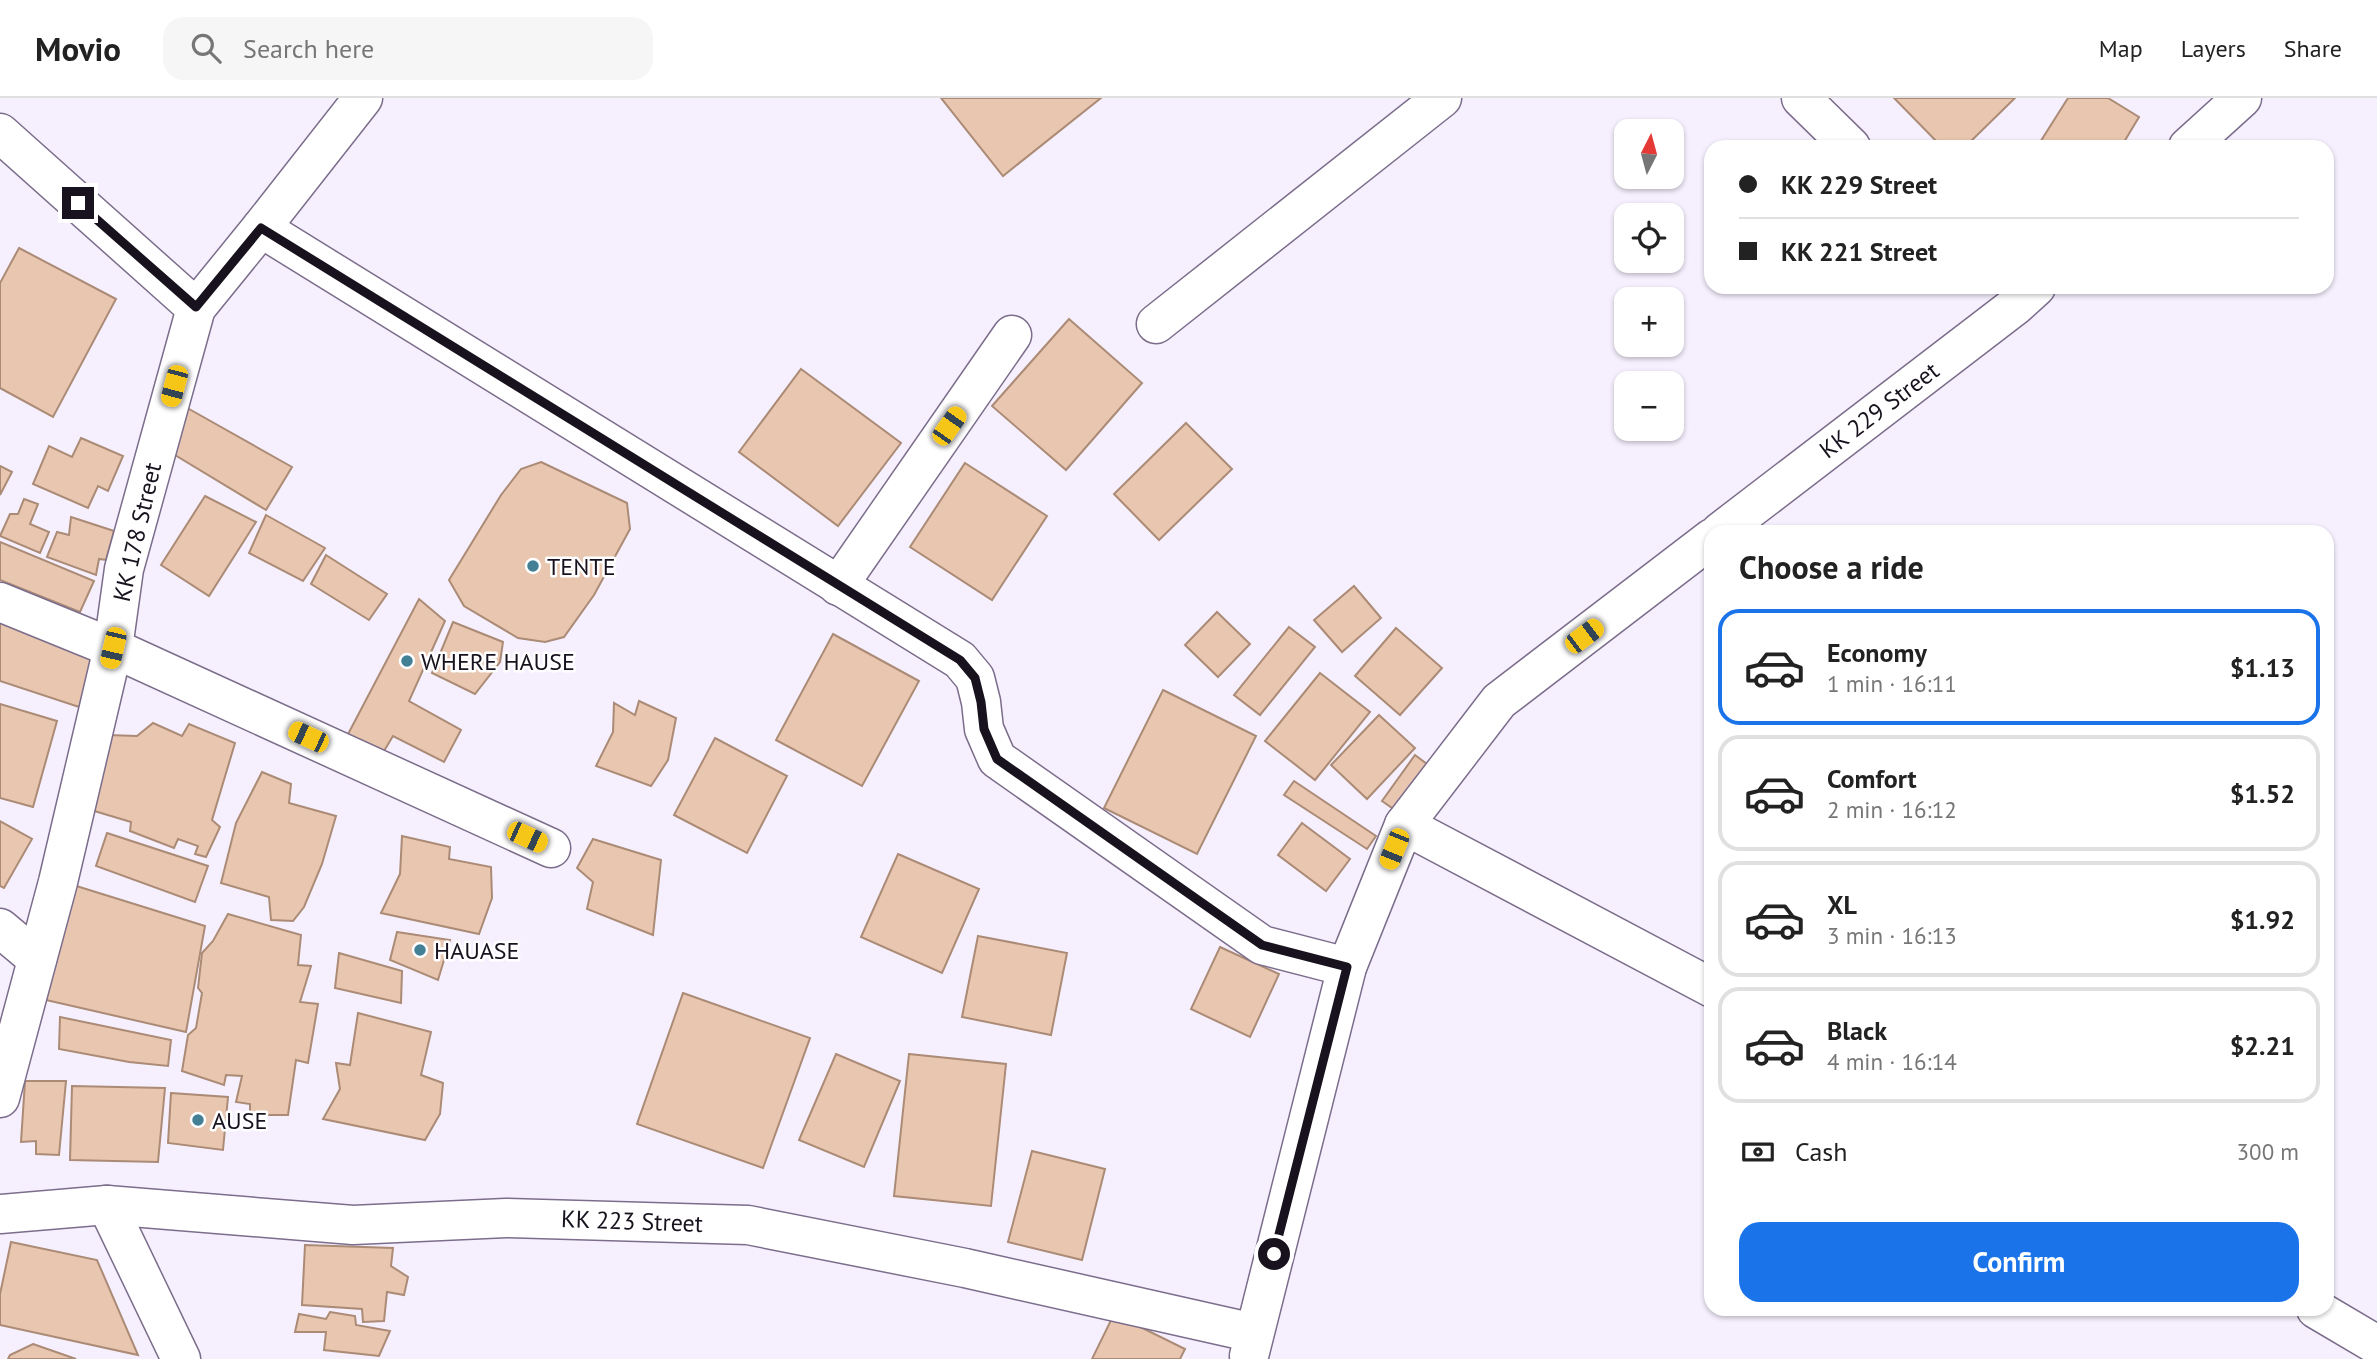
<!DOCTYPE html>
<html lang="en">
<head>
<meta charset="utf-8">
<style>
  body { margin:0; font-family:"PT Sans",sans-serif; background:#f6f6f6; color:#222; height:100vh; display:flex; flex-direction:column; font-size:26px; white-space:nowrap }
  * { box-sizing:border-box; margin:0 }
  p { font-size:23px; color:#767676 }
  .icon { flex:none; width:38px; height:38px; fill:none; stroke:currentColor; stroke-width:2; stroke-linecap:round; stroke-linejoin:round }
  .map { position:relative; flex:1; overflow:hidden }
  .side { position:absolute; left:1704px; top:427px; width:630px; height:791px; display:flex; flex-direction:column; background:#fff; border-radius:21px; box-shadow:0 2px 5px #0004 }
  .side>* { flex:none }
  .top-card { position:absolute; left:1704px; top:42px; width:630px; height:154px; border-radius:21px; box-shadow:0 2px 5px #0004; display:grid; align-content:center; height:154px; padding:0 35px; background:#fff }
  .needle { width:46px; rotate:6deg }
  .tools { position:absolute; left:1614px; top:21px; display:grid; gap:14px }
  .tools a { display:grid; place-items:center; width:70px; height:70px; border-radius:14px; background:#fff; box-shadow:0 2px 5px #0004; font-size:35px }
  .end { position:absolute; width:32px; height:32px; margin:-16px; border:9px solid #18121e; background:#fff; box-shadow:0 0 0 4px #fff }
  .from { border-radius:50% }
  .car { position:absolute; width:21px; height:42px; margin:-21px -10px; border-radius:9px; box-shadow:0 0 5px 2px #0007; background:linear-gradient(#f5c518 24%,#345 0 40%,#f5c518 0 76%,#345 0 86%,#f5c518 0) }
  .top-card b { display:flex; align-items:center; gap:24px; height:66px; font-size:26px }
  .top-card b+b { border-top:2px solid #e0e0e0 }
  .top-card i { width:18px; height:18px; background:#222 }
  ul { padding:0; list-style:none }
  li { display:flex; align-items:center; gap:21px; height:116px; margin:0 14px 10px; padding:0 21px; border:4px solid #e0e0e0; border-radius:21px }
  li div { flex:1 }
  li b { display:block; font-size:26px }
  li em { font-style:normal; font-weight:800 }
  li.selected { border-color:#1a73e8 }
  li>.icon { width:63px; height:63px; stroke-width:1.5 }
  h2 { padding:0 35px; font-size:32px; line-height:84px }
  .pay { display:flex; align-items:center; gap:18px; height:77px; padding:0 35px; font-size:26px }
  .pay p { margin-inline-start:auto }
  .cta { display:flex; gap:14px; margin-top:auto; padding:14px 35px }
  .cta a { flex:1; height:80px; border-radius:21px; background:#1a73e8; color:#fff; font-size:28px; font-weight:800; line-height:80px; text-align:center }
  header { display:flex; align-items:center; gap:42px; box-sizing:border-box; height:98px; padding:0 35px; background:#fff; border-bottom:2px solid #e0e0e0 }
  header strong { font-size:33px }
  nav { display:flex; gap:38px; margin-inline-start:auto; font-size:24px }
  .search { width:490px; height:63px; background:#f6f6f6; display:flex; align-items:center; gap:18px; box-sizing:border-box; padding:0 24px; border-radius:21px; color:#767676; font-size:26px }
  .map>svg:first-child { display:block }
  .building { fill:#e8c6b0; stroke:#ab8b76; stroke-width:2 }
  .lines { fill:none; stroke-linecap:round; stroke-linejoin:round }
  .street-casing { stroke:#7b6d8b; stroke-width:41 }
  .street { stroke:#fff; stroke-width:38 }
  .route { stroke:#18121e; stroke-width:9 }
  .poi-dot { fill:#438096; stroke:#fff; stroke-width:2.5 }
  .labels { text-anchor:middle; dominant-baseline:central; stroke-width:5; stroke-linejoin:round; paint-order:stroke }
  .street-label { font-size:24px; fill:#18121e; stroke:#fff }
  .poi-label { font-size:24px; fill:#18121e; stroke:#fff; text-anchor:start }
</style>
</head>
<body>
<header>
<strong>Movio</strong>
<div class="search"><svg class="icon" aria-label="search" viewBox="0 0 24 24"><circle cx="10" cy="10" r="6"/><path d="M15 15l6 6"/></svg>Search here</div>
<nav><a>Map</a><a>Layers</a><a>Share</a></nav>
</header>
<div class="map">
<svg width="2377" height="1261" viewBox="0 0 2377 1261">
  <rect width="100%" height="100%" fill="#f6f0fe"/>
  <g class="building">
    <path d="M941 0H1101L1003 78Z"/>
    <path d="M1894 0H2015L1965 49H1942Z"/>
    <path d="M2068 0H2108L2139 19 2121 49H2037Z"/>
    <path d="M19 150 116 201 53 319 0 290V185Z"/>
    <path d="M1069 221 1142 285 1066 372 992 308Z"/>
    <path d="M801 271 901 345 838 428 739 354Z"/>
    <path d="M182 307 292 369 266 412 160 348Z"/>
    <path d="M1186 325 1232 371 1159 442 1114 396Z"/>
    <path d="M81 340 123 358 108 393 98 388 88 410 33 386 49 348 72 359Z"/>
    <path d="M541 364 627 405 630 431 594 497 564 539 545 544 518 540 464 508 449 482 501 397 521 371Z"/>
    <path d="M965 365 1047 418 992 502 910 449Z"/>
    <path d="M0 368 12 374 0 397Z"/>
    <path d="M205 398 256 424 209 498 161 467Z"/>
    <path d="M24 401 38 406 30 426 49 434 40 455 0 438 10 416H18Z"/>
    <path d="M266 417 325 450 303 483 249 455Z"/>
    <path d="M71 419 114 433 106 462 99 461 96 477 47 459 57 434 69 437Z"/>
    <path d="M0 444 94 483 80 514 0 482Z"/>
    <path d="M326 457 387 496 369 522 311 486Z"/>
    <path d="M1354 488 1381 520 1342 554 1314 522Z"/>
    <path d="M419 501 445 523 409 603 461 632 444 664 393 638 384 653 347 638Z"/>
    <path d="M1217 514 1250 546 1218 579 1185 547Z"/>
    <path d="M0 524 97 556 79 609 0 583Z"/>
    <path d="M453 524 503 544 500 564 475 596 432 575Z"/>
    <path d="M1289 529 1315 549 1260 617 1234 597Z"/>
    <path d="M1396 530 1442 570 1400 617 1355 578Z"/>
    <path d="M833 536 919 583 862 688 776 642Z"/>
    <path d="M1320 575 1370 614 1315 682 1265 643Z"/>
    <path d="M1163 592 1256 638 1197 756 1104 710Z"/>
    <path d="M639 603 676 620 668 662 651 688 596 668 613 634 614 605 635 617Z"/>
    <path d="M0 606 57 623 33 709 0 700Z"/>
    <path d="M1379 617 1415 650 1367 701 1331 667Z"/>
    <path d="M153 625 182 638 189 626 235 645 212 722 220 729 206 759 195 756 198 748 178 741 174 750 130 733 131 724 91 712 108 637 137 638Z"/>
    <path d="M715 640 787 678 747 755 674 717Z"/>
    <path d="M1415 657 1427 666 1395 712 1382 703Z"/>
    <path d="M262 674 291 686 289 705 336 718 322 766 304 809 293 823 271 822 269 799 221 785 236 725Z"/>
    <path d="M1294 683 1376 738 1367 751 1284 697Z"/>
    <path d="M0 723 32 741 4 790 0 788Z"/>
    <path d="M1302 725 1350 761 1326 793 1278 757Z"/>
    <path d="M107 735 208 768 195 804 96 768Z"/>
    <path d="M402 738 450 749 449 761 491 769 492 800 479 836 381 815 400 776Z"/>
    <path d="M593 741 661 762 653 837 587 811 593 784 577 770Z"/>
    <path d="M898 756 979 791 942 875 861 839Z"/>
    <path d="M70 786 205 828 186 934 46 902Z"/>
    <path d="M228 816 301 837 298 867 311 868 300 904 318 906 308 965 296 962 288 1017H250V1006L236 1004 242 978 226 977 224 987 182 973 188 937 196 930 202 895 198 890 202 855 213 843Z"/>
    <path d="M397 834 450 842 438 882 390 862Z"/>
    <path d="M978 838 1067 855 1051 937 962 919Z"/>
    <path d="M1220 849 1279 876 1250 939 1191 911Z"/>
    <path d="M339 855 402 873 401 905 335 890Z"/>
    <path d="M683 895 810 940 763 1070 637 1026Z"/>
    <path d="M358 915 431 934 421 977 443 985 440 1016 425 1042 323 1021 340 991 336 965 350 967Z"/>
    <path d="M60 919 171 942 168 968 129 964 59 951Z"/>
    <path d="M836 956 900 983 864 1069 799 1042Z"/>
    <path d="M909 956 1006 966 991 1108 894 1098Z"/>
    <path d="M25 983H66L59 1057 36 1056V1043L21 1044Z"/>
    <path d="M72 988 165 990 158 1064 70 1062Z"/>
    <path d="M171 995 228 999 223 1052 168 1045Z"/>
    <path d="M1032 1053 1105 1071 1082 1162 1008 1144Z"/>
    <path d="M11 1144 97 1162 138 1257 0 1227V1196Z"/>
    <path d="M305 1147 393 1150 391 1168 408 1179 404 1197 387 1194 384 1223 363 1224 362 1211 302 1207Z"/>
    <path d="M330 1214 355 1218 356 1227 390 1233 379 1258 324 1252 326 1234H295L299 1216 326 1221Z"/>
    <path d="M1114 1216 1185 1251 1180 1261H1092Z"/>
    <path d="M33 1246 76 1261H8L10 1257Z"/>
  </g>
  <g class="lines">
    <g class="street-casing">
      <g id="street">
        <path d="M1801 0 1851 49"/>
        <path d="M0 35 196 210"/>
        <path d="M2188 49 2242 0"/>
        <path d="M261 130 960 562 975 580 981 604 984 631 997 661 1262 847 1347 869"/>
        <path d="M1156 226 1442 0"/>
        <path d="M1720 434 2015 208 2036 189"/>
        <path d="M838 488 1012 237"/>
        <path d="M0 504 113 550 551 750"/>
        <path d="M1404 727 1712 890"/>
        <path d="M0 830 37 861"/>
        <path d="M0 1000 58 784 113 550 124 471 196 210 261 130 363 0"/>
        <path d="M107 1107 181 1261"/>
        <path d="M0 1116 107 1107 353 1127 506 1120 748 1127 965 1170 1254 1235"/>
        <path d="M2316 1211 2377 1247"/>
        <path d="M1249 1258 1347 869 1404 727 1499 603 1712 440"/>
      </g>
    </g>
    <use href="#street" class="street"/>
  </g>
  <g class="lines">
    <path class="route" d="M78 105 196 209 261 130 960 562 975 580 981 604 984 631 997 661 1262 847 1347 869 1274 1156"/>
  </g>
  <g class="poi-dot">
    <circle cx="533" cy="468" r="7"/>
    <circle cx="407" cy="563" r="7"/>
    <circle cx="420" cy="852" r="7"/>
    <circle cx="198" cy="1022" r="7"/>
  </g>
  <g class="labels">
    <g class="street-label">
      <text transform="translate(1879 312) rotate(-37)">KK 229 Street</text>
      <text transform="translate(137 434) rotate(-77)">KK 178 Street</text>
      <text transform="translate(632 1123) rotate(2)">KK 223 Street</text>
    </g>
    <g class="poi-label">
      <text x="547" y="468">TENTE</text>
      <text x="421" y="563">WHERE HAUSE</text>
      <text x="434" y="852">HAUASE</text>
      <text x="212" y="1022">AUSE</text>
    </g>
  </g>
</svg>
<div class="tools">
<a><svg class="needle" viewBox="-14 -14 28 28"><path d="M0-13l5 13h-10z" fill="#e53935"/><path d="M0 13l5-13h-10z" fill="#767676"/></svg></a>
<a><svg class="icon" aria-label="locate" viewBox="0 0 24 24"><circle cx="12" cy="12" r="6"/><path d="M12 2v4M12 18v4M2 12h4M18 12h4"/></svg></a>
<a>+</a>
<a>−</a>
</div>
<i class="end from" style="left:1274px;top:1156px"></i>
<i class="end" style="left:78px;top:105px"></i>
<i class="car" style="left:174px;top:288px;rotate:195deg"></i>
<i class="car" style="left:949px;top:328px;rotate:35deg"></i>
<i class="car" style="left:1584px;top:538px;rotate:53deg"></i>
<i class="car" style="left:113px;top:550px;rotate:193deg"></i>
<i class="car" style="left:308px;top:639px;rotate:295deg"></i>
<i class="car" style="left:527px;top:739px;rotate:115deg"></i>
<i class="car" style="left:1394px;top:751px;rotate:202deg"></i>
<div class="top-card">
<b><i class="from"></i>KK 229 Street</b>
<b><i></i>KK 221 Street</b>
</div>
<section class="side">
<h2>Choose a ride</h2>
<ul>
<li class="selected"><svg class="icon" aria-label="car" viewBox="0 0 24 24"><path d="M5 17H2v-5l4-1 3-4h7l3 4 3 1v5h-3M9 17h6M6 11h13"/><circle cx="7" cy="17" r="2"/><circle cx="17" cy="17" r="2"/></svg><div><b>Economy</b><p>1 min · 16:11</p></div><em>$1.13</em></li>
<li><svg class="icon" aria-label="car" viewBox="0 0 24 24"><path d="M5 17H2v-5l4-1 3-4h7l3 4 3 1v5h-3M9 17h6M6 11h13"/><circle cx="7" cy="17" r="2"/><circle cx="17" cy="17" r="2"/></svg><div><b>Comfort</b><p>2 min · 16:12</p></div><em>$1.52</em></li>
<li><svg class="icon" aria-label="car" viewBox="0 0 24 24"><path d="M5 17H2v-5l4-1 3-4h7l3 4 3 1v5h-3M9 17h6M6 11h13"/><circle cx="7" cy="17" r="2"/><circle cx="17" cy="17" r="2"/></svg><div><b>XL</b><p>3 min · 16:13</p></div><em>$1.92</em></li>
<li><svg class="icon" aria-label="car" viewBox="0 0 24 24"><path d="M5 17H2v-5l4-1 3-4h7l3 4 3 1v5h-3M9 17h6M6 11h13"/><circle cx="7" cy="17" r="2"/><circle cx="17" cy="17" r="2"/></svg><div><b>Black</b><p>4 min · 16:14</p></div><em>$2.21</em></li>
</ul>
<div class="pay"><svg class="icon" aria-label="cash" viewBox="0 0 24 24"><path d="M3 7h18v10H3z"/><circle cx="12" cy="12" r="2"/></svg>Cash<p>300 m</p></div>
<div class="cta"><a>Confirm</a></div>
</section>
</div>
</body>
</html>
